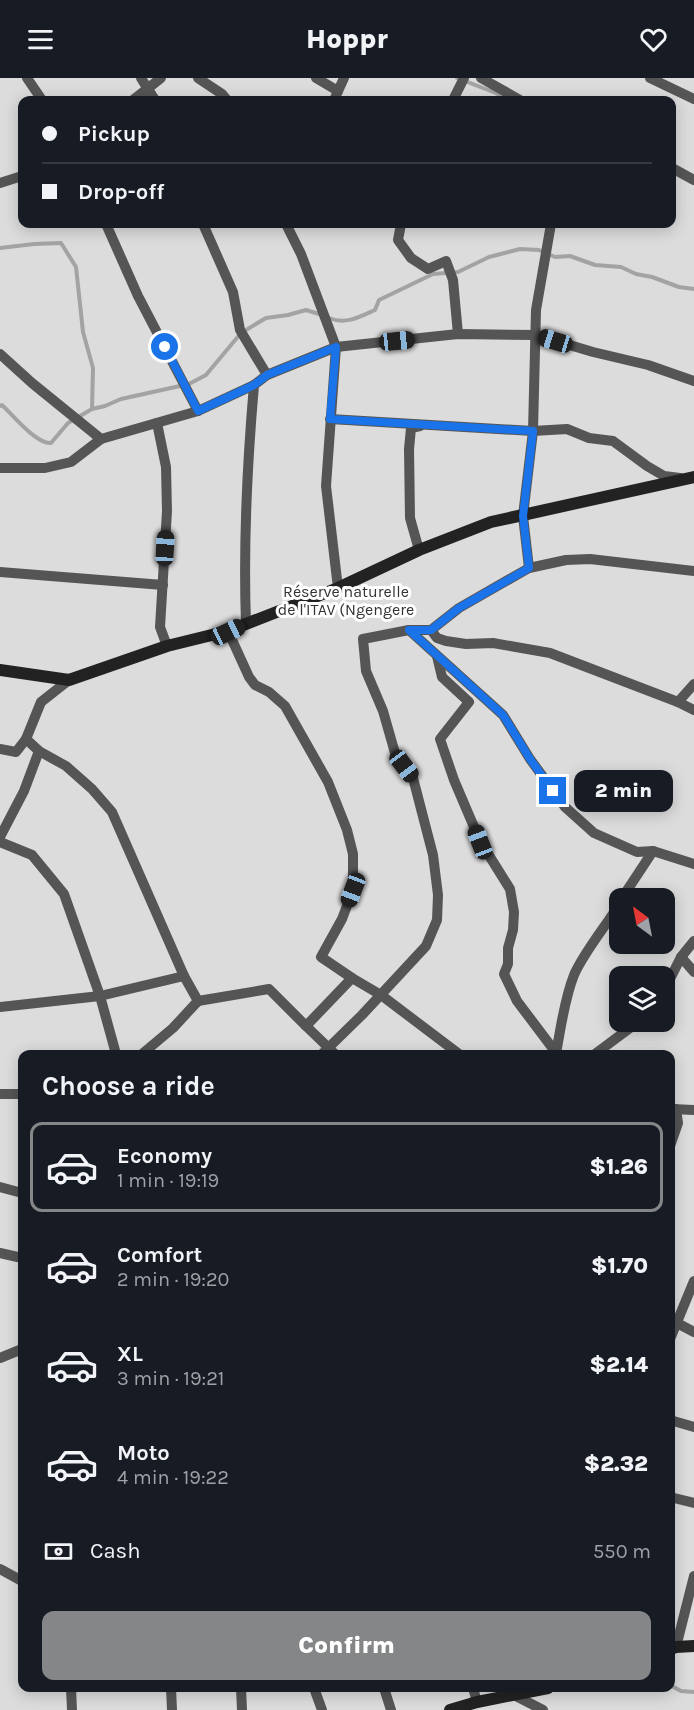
<!DOCTYPE html>
<html lang="en">
<head>
<meta charset="utf-8">
<style>
  body { margin:0; font-family:Karla,sans-serif; background:#20242c; color:#f1f3f6; height:100vh; display:flex; flex-direction:column; font-size:22px; white-space:nowrap }
  * { box-sizing:border-box; margin:0 }
  p { font-size:20px; color:#9ea1a6 }
  .icon { flex:none; width:33px; height:33px; fill:none; stroke:currentColor; stroke-width:2; stroke-linecap:round; stroke-linejoin:round }
  .map { position:relative; flex:1; overflow:hidden }
  .side { position:absolute; left:18px; top:972px; width:657px; height:642px; display:flex; flex-direction:column; background:#171b24; border-radius:12px; box-shadow:0 3px 15px #0003 }
  .side>* { flex:none }
  .hud { position:absolute; left:18px; top:18px; width:658px; height:132px; border-radius:12px; box-shadow:0 3px 15px #0003; display:grid; align-content:center; height:132px; padding:0 24px; background:#171b24 }
  .needle { width:39px; rotate:328deg }
  .buttons { position:absolute; left:609px; top:810px; display:grid; gap:12px }
  .buttons a { display:grid; place-items:center; width:66px; height:66px; border-radius:12px; background:#171b24; box-shadow:0 3px 15px #0003; font-size:30px }
  .end { position:absolute; width:27px; height:27px; margin:-14px; border:8px solid #1a73e8; background:#fff; box-shadow:0 0 0 3px #fff }
  .from { border-radius:50% }
  .bubble { position:absolute; height:42px; border-radius:12px; background:#171b24; box-shadow:0 3px 15px #0003; font-size:20px; font-weight:800; line-height:42px; text-align:center }
  .car { position:absolute; width:18px; height:36px; margin:-18px -9px; border-radius:8px; box-shadow:0 0 4px 2px #0007; background:linear-gradient(#222 24%,#8ab4d8 0 40%,#222 0 76%,#8ab4d8 0 86%,#222 0) }
  .hud b { display:flex; align-items:center; gap:21px; height:57px; font-size:22px }
  .hud b+b { border-top:2px solid #363941 }
  .hud i { width:15px; height:15px; background:#f1f3f6 }
  ul { padding:0; list-style:none }
  li { display:flex; align-items:center; gap:18px; height:90px; margin:0 12px 9px; padding:0 12px; border:3px solid transparent; border-radius:12px }
  li div { flex:1 }
  li b { display:block; font-size:22px }
  li em { font-style:normal; font-weight:800 }
  li.on { border-color:#858687 }
  li>.icon { width:54px; height:54px; stroke-width:1.5 }
  h2 { padding:0 24px; font-size:27px; line-height:72px }
  .pay { display:flex; align-items:center; gap:15px; height:66px; padding:0 24px; font-size:22px }
  .pay p { margin-inline-start:auto }
  .button { display:flex; gap:12px; margin-top:auto; padding:12px 24px }
  .button a { flex:1; height:69px; border-radius:12px; background:#858687; color:#fff; font-size:24px; font-weight:800; line-height:69px; text-align:center }
  header { display:flex; justify-content:space-between; align-items:center; height:78px; padding:0 24px; background:#171b24; font-size:27px; font-weight:800 }
  .map>svg:first-child { display:block }
  .green { fill:#dcdcdc; fill-rule:evenodd }
  .lines { fill:none; stroke-linecap:round; stroke-linejoin:round }
  .stream { stroke:#a3a3a3; stroke-width:4 }
  .street { stroke:#555; stroke-width:10 }
  .secondary { stroke:#222; stroke-width:12 }
  .route { stroke:#1a73e8; stroke-width:8 }
  .labels { text-anchor:middle; dominant-baseline:central; stroke-width:6; stroke-linejoin:round; paint-order:stroke }
  .park-label { font-size:16px; fill:#333; stroke:#fff }
</style>
</head>
<body>
<header><svg class="icon" aria-label="menu" viewBox="0 0 24 24"><path d="M4 6h16M4 12h16M4 18h16"/></svg>Hoppr<svg class="icon" aria-label="heart" viewBox="0 0 24 24"><path d="M12 20l-8-8c-3-5 5-10 8-4 3-6 11-1 8 4z"/></svg></header>
<div class="map">
<svg width="694" height="1632" viewBox="0 0 694 1632">
  <rect width="100%" height="100%" fill="#fff"/>
  <path class="green" d="M0 0H694V1632H0ZM22 22H672V146H22ZM620 820H664V866H620ZM620 898H664V944H620ZM22 976H670V1610H22Z"/>
  <g class="lines">
    <g class="stream">
      <path d="M457 0 496 15 508 22"/>
      <path d="M0 170 34 166 61 165 76 189 83 254 93 290 92 331"/>
      <path d="M329 240C346 247 359 239 375 232L379 222 433 196 458 194 489 179 520 171 539 172 555 179 570 178 595 187 621 189 636 196 652 199 679 209 694 211"/>
      <path d="M0 328 2 327C13 337 36 366 51 365L68 345 92 331 105 328 121 321 189 306 206 297 241 255 266 240 288 237 306 232 322 237"/>
      <path d="M670 1607 681 1613 694 1614"/>
    </g>
    <g class="street">
      <path d="M27 0 42 22"/>
      <path d="M141 0 155 22"/>
      <path d="M198 0 222 16 227 22"/>
      <path d="M316 0 338 13"/>
      <path d="M481 0 520 22"/>
      <path d="M650 0 694 21"/>
      <path d="M133 22 161 0"/>
      <path d="M334 22 344 0"/>
      <path d="M453 22 464 0"/>
      <path d="M672 90 694 102"/>
      <path d="M0 105 22 98"/>
      <path d="M106 146 138 218 198 333"/>
      <path d="M203 146 233 214 240 252 267 297"/>
      <path d="M286 146 301 176 336 269 326 408 338 510"/>
      <path d="M401 146 398 162 411 180 428 191 446 183 453 202 458 256"/>
      <path d="M0 276 32 305 101 361 198 333 254 307 267 297 336 269 458 256 536 257 593 274 648 287 694 303"/>
      <path d="M330 341 533 353 567 351 589 360 613 363 647 388 664 398 680 400"/>
      <path d="M157 345 166 389 167 433 160 549 167 568"/>
      <path d="M0 390H45L71 384 101 361"/>
      <path d="M419 472 410 440 409 371 411 350 420 348"/>
      <path d="M529 490 523 438 533 353 536 232 551 146"/>
      <path d="M0 494 163 507"/>
      <path d="M246 545C243 464 247 388 254 307"/>
      <path d="M409 552 503 637 530 681 565 729 594 755 637 774 653 773 694 786"/>
      <path d="M431 552 437 560 446 563 466 566 493 565 550 575 678 624 694 632"/>
      <path d="M437 578 442 599 469 624 440 661 454 702 480 763 510 811 514 834 513 852 508 870V886L504 896 517 923 557 976"/>
      <path d="M69 602 41 624 26 661 39 673 66 688 92 711 112 734 184 898 198 923 173 950 142 976"/>
      <path d="M678 624 694 606"/>
      <path d="M0 671 16 674 26 661"/>
      <path d="M0 759 24 713 39 673"/>
      <path d="M0 764 32 777 64 816 100 918 116 976"/>
      <path d="M622 820 653 773"/>
      <path d="M681 879 694 894"/>
      <path d="M352 900 381 917 459 976"/>
      <path d="M664 913 681 879 694 863"/>
      <path d="M198 923 269 911 306 948 352 900 321 879 342 841 353 812V776L347 752 328 704 285 628 269 614 255 607 249 599 228 553"/>
      <path d="M0 929 100 918 184 898"/>
      <path d="M306 948 335 976"/>
      <path d="M556 975C561 950 564 922 574 897 584 874 606 848 620 825"/>
      <path d="M322 976 362 937 426 868 437 842 438 817 433 777 413 700 395 675 383 633 366 593 363 561 409 552H431L459 530 529 490 566 482 590 481 694 493"/>
      <path d="M595 976 638 944"/>
      <path d="M0 1016H22"/>
      <path d="M671 1031 694 1032"/>
      <path d="M670 1068 678 1045 676 1031"/>
      <path d="M0 1109 22 1115"/>
      <path d="M0 1175 22 1180"/>
      <path d="M677 1245 694 1254"/>
      <path d="M670 1261 694 1203"/>
      <path d="M0 1280 22 1271"/>
      <path d="M670 1342 694 1349"/>
      <path d="M670 1419 694 1425"/>
      <path d="M0 1491 22 1503"/>
      <path d="M676 1569 694 1498"/>
      <path d="M71 1610 72 1632"/>
      <path d="M171 1610 172 1632"/>
      <path d="M241 1610 242 1632"/>
      <path d="M314 1610 322 1632"/>
      <path d="M384 1610 391 1632"/>
      <path d="M473 1610 477 1624"/>
      <path d="M514 1617 543 1632"/>
    </g>
    <g class="secondary">
      <path d="M0 592 69 602 167 568 228 553 338 510 419 472 491 444 694 399"/>
      <path d="M670 1571 676 1569 694 1568"/>
      <path d="M450 1632 477 1624 548 1610"/>
    </g>
  </g>
  <g class="lines">
    <path class="route" d="M165 269 198 333 254 307 267 297 336 269 330 341 533 353 523 438 529 490 459 530 431 552H409L503 637 530 681 553 713"/>
  </g>
  <g class="labels">
    <g class="park-label">
      <text x="346" y="513">Réserve naturelle<tspan x="346" dy="18">de l'ITAV (Ngengere</tspan></text>
    </g>
  </g>
</svg>
<div class="buttons">
<a><svg class="needle" viewBox="-14 -14 28 28"><path d="M0-13l5 13h-10z" fill="#e53935"/><path d="M0 13l5-13h-10z" fill="#9ea1a6"/></svg></a>
<a><svg class="icon" aria-label="layers" viewBox="0 0 24 24"><path d="M12 4l9 5-9 5-9-5zM3 14l9 5 9-5"/></svg></a>
</div>
<i class="end from" style="left:165px;top:269px"></i>
<i class="end" style="left:553px;top:713px"></i>
<div class="bubble" style="left:574px;top:692px;width:99px">2 min</div>
<i class="car" style="left:397px;top:263px;rotate:84deg"></i>
<i class="car" style="left:555px;top:263px;rotate:287deg"></i>
<i class="car" style="left:165px;top:470px;rotate:3deg"></i>
<i class="car" style="left:228px;top:554px;rotate:65deg"></i>
<i class="car" style="left:404px;top:688px;rotate:143deg"></i>
<i class="car" style="left:480px;top:764px;rotate:339deg"></i>
<i class="car" style="left:353px;top:812px;rotate:201deg"></i>
<div class="hud">
<b><i class="from"></i>Pickup</b>
<b><i></i>Drop-off</b>
</div>
<section class="side">
<h2>Choose a ride</h2>
<ul>
<li class="on"><svg class="icon" aria-label="car" viewBox="0 0 24 24"><path d="M5 17H2v-5l4-1 3-4h7l3 4 3 1v5h-3M9 17h6M6 11h13"/><circle cx="7" cy="17" r="2"/><circle cx="17" cy="17" r="2"/></svg><div><b>Economy</b><p>1 min · 19:19</p></div><em>$1.26</em></li>
<li><svg class="icon" aria-label="car" viewBox="0 0 24 24"><path d="M5 17H2v-5l4-1 3-4h7l3 4 3 1v5h-3M9 17h6M6 11h13"/><circle cx="7" cy="17" r="2"/><circle cx="17" cy="17" r="2"/></svg><div><b>Comfort</b><p>2 min · 19:20</p></div><em>$1.70</em></li>
<li><svg class="icon" aria-label="car" viewBox="0 0 24 24"><path d="M5 17H2v-5l4-1 3-4h7l3 4 3 1v5h-3M9 17h6M6 11h13"/><circle cx="7" cy="17" r="2"/><circle cx="17" cy="17" r="2"/></svg><div><b>XL</b><p>3 min · 19:21</p></div><em>$2.14</em></li>
<li><svg class="icon" aria-label="car" viewBox="0 0 24 24"><path d="M5 17H2v-5l4-1 3-4h7l3 4 3 1v5h-3M9 17h6M6 11h13"/><circle cx="7" cy="17" r="2"/><circle cx="17" cy="17" r="2"/></svg><div><b>Moto</b><p>4 min · 19:22</p></div><em>$2.32</em></li>
</ul>
<div class="pay"><svg class="icon" aria-label="cash" viewBox="0 0 24 24"><path d="M3 7h18v10H3z"/><circle cx="12" cy="12" r="2"/></svg>Cash<p>550 m</p></div>
<div class="button"><a>Confirm</a></div>
</section>
</div>
</body>
</html>
